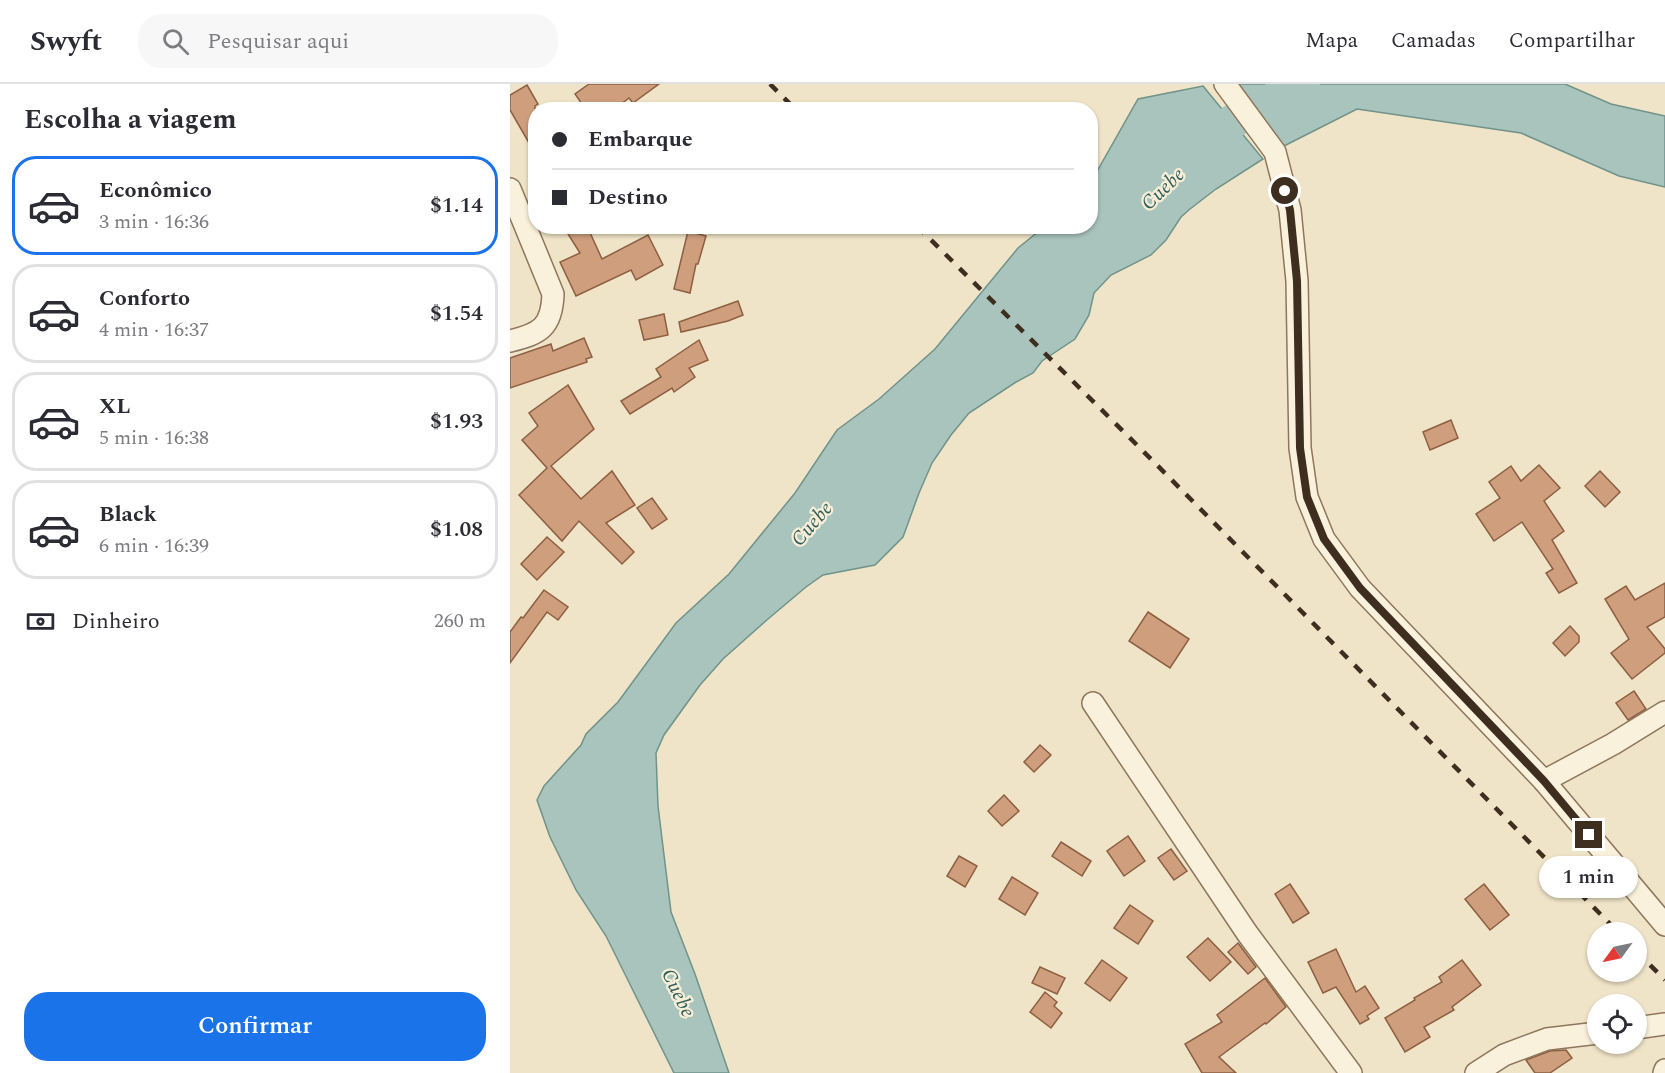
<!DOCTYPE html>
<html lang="pt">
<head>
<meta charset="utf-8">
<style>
  body { margin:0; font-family:Spectral,serif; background:#f7f7f7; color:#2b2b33; height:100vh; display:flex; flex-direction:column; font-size:22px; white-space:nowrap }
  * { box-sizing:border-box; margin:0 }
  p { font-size:20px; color:#7c7c81 }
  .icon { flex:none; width:33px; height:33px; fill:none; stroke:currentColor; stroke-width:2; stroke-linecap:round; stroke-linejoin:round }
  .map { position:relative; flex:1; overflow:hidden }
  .panel { display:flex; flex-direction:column; background:#fff; width:510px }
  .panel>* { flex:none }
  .banner { position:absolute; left:18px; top:18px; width:570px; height:132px; border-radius:24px; box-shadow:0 2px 4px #0004; display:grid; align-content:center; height:132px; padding:0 24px; background:#fff }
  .needle { width:39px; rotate:237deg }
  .buttons { position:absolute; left:1077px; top:838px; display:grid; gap:12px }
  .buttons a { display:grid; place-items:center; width:60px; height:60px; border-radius:50%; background:#fff; box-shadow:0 2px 4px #0004; font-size:30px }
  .end { position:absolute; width:27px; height:27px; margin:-14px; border:8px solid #3d2e20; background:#fff; box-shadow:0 0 0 3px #fff }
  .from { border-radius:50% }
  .bubble { position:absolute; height:42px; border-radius:21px; background:#fff; box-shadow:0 2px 4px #0004; font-size:20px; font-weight:600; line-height:42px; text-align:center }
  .banner b { display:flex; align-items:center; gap:21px; height:57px; font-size:22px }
  .banner b+b { border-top:2px solid #e1e1e2 }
  .banner i { width:15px; height:15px; background:#2b2b33 }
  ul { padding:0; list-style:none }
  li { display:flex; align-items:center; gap:18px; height:99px; margin:0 12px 9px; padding:0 12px; border:3px solid #e1e1e2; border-radius:24px }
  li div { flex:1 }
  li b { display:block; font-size:22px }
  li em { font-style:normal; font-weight:600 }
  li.selected { border-color:#1a73e8 }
  li>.icon { width:54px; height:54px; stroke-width:1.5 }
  h2 { padding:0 24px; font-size:27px; line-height:72px }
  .pay { display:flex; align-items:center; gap:15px; height:66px; padding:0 24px; font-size:22px }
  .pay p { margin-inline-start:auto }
  .cta { display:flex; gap:12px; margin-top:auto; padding:12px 24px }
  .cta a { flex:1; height:69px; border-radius:24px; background:#1a73e8; color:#fff; font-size:24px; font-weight:600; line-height:69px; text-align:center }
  header { display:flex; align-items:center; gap:36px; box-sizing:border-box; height:84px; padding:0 30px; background:#fff; border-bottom:2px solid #e1e1e2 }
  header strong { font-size:28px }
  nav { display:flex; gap:33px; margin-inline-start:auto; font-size:21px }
  .search { width:420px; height:54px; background:#f7f7f7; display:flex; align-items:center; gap:15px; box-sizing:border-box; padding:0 21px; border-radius:24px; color:#7c7c81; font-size:22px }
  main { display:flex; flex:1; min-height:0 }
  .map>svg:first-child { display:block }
  .water { fill:#a9c4bc; stroke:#6f938a; stroke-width:1.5 }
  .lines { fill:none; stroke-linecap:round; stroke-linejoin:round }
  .river { stroke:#a9c4bc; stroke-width:34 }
  .building { fill:#cf9f7d; stroke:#8d5f41; stroke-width:1.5 }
  .street-casing { stroke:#8d765c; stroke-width:24 }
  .street { stroke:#faf1dc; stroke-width:21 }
  .rail { stroke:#3d2e20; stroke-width:4.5; stroke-dasharray:10 10; stroke-linecap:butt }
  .route { stroke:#3d2e20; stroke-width:8 }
  .labels { text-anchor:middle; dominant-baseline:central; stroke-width:4.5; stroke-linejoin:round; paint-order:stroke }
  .water-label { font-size:20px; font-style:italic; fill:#2f5d5a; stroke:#f7eed8 }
</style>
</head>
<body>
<header>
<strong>Swyft</strong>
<div class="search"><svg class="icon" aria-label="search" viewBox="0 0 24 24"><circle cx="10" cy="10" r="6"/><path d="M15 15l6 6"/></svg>Pesquisar aqui</div>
<nav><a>Mapa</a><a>Camadas</a><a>Compartilhar</a></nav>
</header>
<main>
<section class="panel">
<h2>Escolha a viagem</h2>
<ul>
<li class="selected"><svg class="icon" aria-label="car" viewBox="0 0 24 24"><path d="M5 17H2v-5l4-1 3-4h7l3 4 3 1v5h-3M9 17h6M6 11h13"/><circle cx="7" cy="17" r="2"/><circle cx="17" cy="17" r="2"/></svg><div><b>Econômico</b><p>3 min · 16:36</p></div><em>$1.14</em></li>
<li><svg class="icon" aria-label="car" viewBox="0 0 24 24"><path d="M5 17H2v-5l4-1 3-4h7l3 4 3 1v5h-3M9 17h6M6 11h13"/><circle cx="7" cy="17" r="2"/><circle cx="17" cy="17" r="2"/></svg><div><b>Conforto</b><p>4 min · 16:37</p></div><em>$1.54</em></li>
<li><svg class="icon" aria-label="car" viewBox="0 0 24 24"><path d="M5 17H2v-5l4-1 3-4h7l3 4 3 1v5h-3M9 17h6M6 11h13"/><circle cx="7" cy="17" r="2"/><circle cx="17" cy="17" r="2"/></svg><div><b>XL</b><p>5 min · 16:38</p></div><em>$1.93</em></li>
<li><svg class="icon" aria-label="car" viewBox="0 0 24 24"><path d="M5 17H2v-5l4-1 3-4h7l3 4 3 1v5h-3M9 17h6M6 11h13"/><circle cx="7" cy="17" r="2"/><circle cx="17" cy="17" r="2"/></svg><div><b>Black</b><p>6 min · 16:39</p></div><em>$1.08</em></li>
</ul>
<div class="pay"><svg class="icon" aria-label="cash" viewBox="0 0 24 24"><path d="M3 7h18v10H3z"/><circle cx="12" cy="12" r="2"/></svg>Dinheiro<p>260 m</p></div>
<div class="cta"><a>Confirmar</a></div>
</section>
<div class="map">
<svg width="1155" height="989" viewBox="0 0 1155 989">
  <rect width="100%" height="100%" fill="#f0e4c8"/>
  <g class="water">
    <path d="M723 0H1055L1101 20 1155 32V103L1109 92 1011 49 847 25 774 62Z"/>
    <path d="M693 2 753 75 706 105 680 125 671 133 656 156 641 171 601 191 584 209 579 231 565 255 532 277 523 289 506 298 459 329 441 351 422 379 409 409 393 453 365 481 313 491 296 503 258 535 213 575 190 601 154 651 146 669 148 722 161 828 185 890 219 989H164L96 852 66 806 40 753 27 716 34 702 71 661 76 650 108 618 166 539 219 490 285 409 327 346 369 315 425 265 508 164 534 143 580 142 581 98 628 15Z"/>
  </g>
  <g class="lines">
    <path class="river" d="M690 70 723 37 793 0"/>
  </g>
  <g class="building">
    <path d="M79 0H149L123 19 119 14 103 26H76L65 10Z"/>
    <path d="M17 1 28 20 25 22 26 71 0 26V11Z"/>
    <path d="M53 142H77L92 175 138 151 153 181 126 196 121 186 66 212 50 178 70 169Z"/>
    <path d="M178 147 196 152 188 180H186L180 209 164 205Z"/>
    <path d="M228 217 233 231 218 237 171 248 169 238Z"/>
    <path d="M154 230 158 251 134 256 129 236Z"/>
    <path d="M74 254 82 273 76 275 77 278 0 304V274L41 260 43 267Z"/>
    <path d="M189 256 198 276 179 284 185 293 164 308 162 304 120 330 111 317 151 293 146 285Z"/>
    <path d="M58 301 84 345 41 382 71 415 102 387 125 421 96 439 124 468 112 480 69 437 52 457 9 411 37 384 12 356 28 342 19 329Z"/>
    <path d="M941 336 948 354 920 366 913 348Z"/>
    <path d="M1029 381 1050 404 1034 417 1054 447 1042 456 1067 499 1049 509 1036 489 1043 485 1012 438 984 457 966 430 990 414 979 398 1001 382 1011 397Z"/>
    <path d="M1090 387 1110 408 1095 423 1075 402Z"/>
    <path d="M142 414 157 435 142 445 127 424Z"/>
    <path d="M37 453 54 468 27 496 11 480Z"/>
    <path d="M1155 499V533L1137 543 1155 565V569L1122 595 1101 569 1119 555 1095 515 1116 502 1125 516Z"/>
    <path d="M34 506 58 523 48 536 37 528 0 579V548L11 533 13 534Z"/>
    <path d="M638 528 679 555 660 584 619 557Z"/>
    <path d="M1060 542 1069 552V558L1055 572 1043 559Z"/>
    <path d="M1124 607 1136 625 1118 636 1106 619Z"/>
    <path d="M530 661 541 671 524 688 514 678Z"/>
    <path d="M494 711 509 727 492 742 478 727Z"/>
    <path d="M618 752 635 777 614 792 597 767Z"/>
    <path d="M551 758 581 777 572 792 542 772Z"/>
    <path d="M661 765 677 787 664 796 648 774Z"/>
    <path d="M449 772 467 782 455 803 437 792Z"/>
    <path d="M502 793 528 809 515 831 489 815Z"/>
    <path d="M780 800 799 829 783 839 765 810Z"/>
    <path d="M974 800 999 831 980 846 955 815Z"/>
    <path d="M620 821 643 837 628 860 604 844Z"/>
    <path d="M698 854 721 878 700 897 677 873Z"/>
    <path d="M728 859 746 883 738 890 718 868Z"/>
    <path d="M826 865 846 908 855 902 869 924 857 932 859 935 850 940 826 903 813 909 798 878Z"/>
    <path d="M592 876 617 894 600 917 575 899Z"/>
    <path d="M952 876 971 901 942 923 944 926 914 943 920 953 895 968 875 934 905 916 904 914 932 898 929 893Z"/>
    <path d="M530 883 555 894 547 910 522 899Z"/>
    <path d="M755 894 776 923 756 940 755 939 709 973 726 989H692L675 960 712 938 707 931Z"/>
    <path d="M535 908 547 918 544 922 552 929 541 944 520 928Z"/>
    <path d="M1056 966 1062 974 1040 989H1025L1016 976 1040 967Z"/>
  </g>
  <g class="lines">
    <g class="street-casing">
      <g id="street">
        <path d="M715 0 765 68 780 126 787 197 790 364 797 413 814 455 850 504 1034 697 1155 841"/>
        <path d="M0 105 43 210C42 243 30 250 0 257"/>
        <path d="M583 619 737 849 841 989"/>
        <path d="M1034 697 1103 660 1155 628"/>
        <path d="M1126 944 1155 940"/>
        <path d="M966 989 994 971 1037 955 1088 949"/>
        <path d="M1154 989 1155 986"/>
      </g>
    </g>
    <use href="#street" class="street"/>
    <g class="rail">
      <path d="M260 0 286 26"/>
      <path d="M407 142 642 376 1109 849"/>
      <path d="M1126 867 1155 896"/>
    </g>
  </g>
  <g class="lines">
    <path class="route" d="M775 107 780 126 787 197 790 364 797 413 814 455 850 504 1034 697 1079 751"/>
  </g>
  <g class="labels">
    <g class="water-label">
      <text transform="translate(653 105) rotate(-44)">Cuebe</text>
      <text transform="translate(302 440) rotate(-49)">Cuebe</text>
      <text transform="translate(168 909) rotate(64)">Cuebe</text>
    </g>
  </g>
</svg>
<div class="buttons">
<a><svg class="needle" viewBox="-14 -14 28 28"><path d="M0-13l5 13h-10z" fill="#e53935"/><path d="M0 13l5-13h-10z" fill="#7c7c81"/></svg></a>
<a><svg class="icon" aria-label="locate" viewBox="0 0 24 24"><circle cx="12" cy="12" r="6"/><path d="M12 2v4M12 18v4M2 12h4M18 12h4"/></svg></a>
</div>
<i class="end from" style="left:775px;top:107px"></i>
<i class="end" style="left:1079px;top:751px"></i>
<div class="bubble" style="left:1029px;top:772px;width:99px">1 min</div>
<div class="banner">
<b><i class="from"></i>Embarque</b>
<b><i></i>Destino</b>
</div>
</div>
</main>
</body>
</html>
